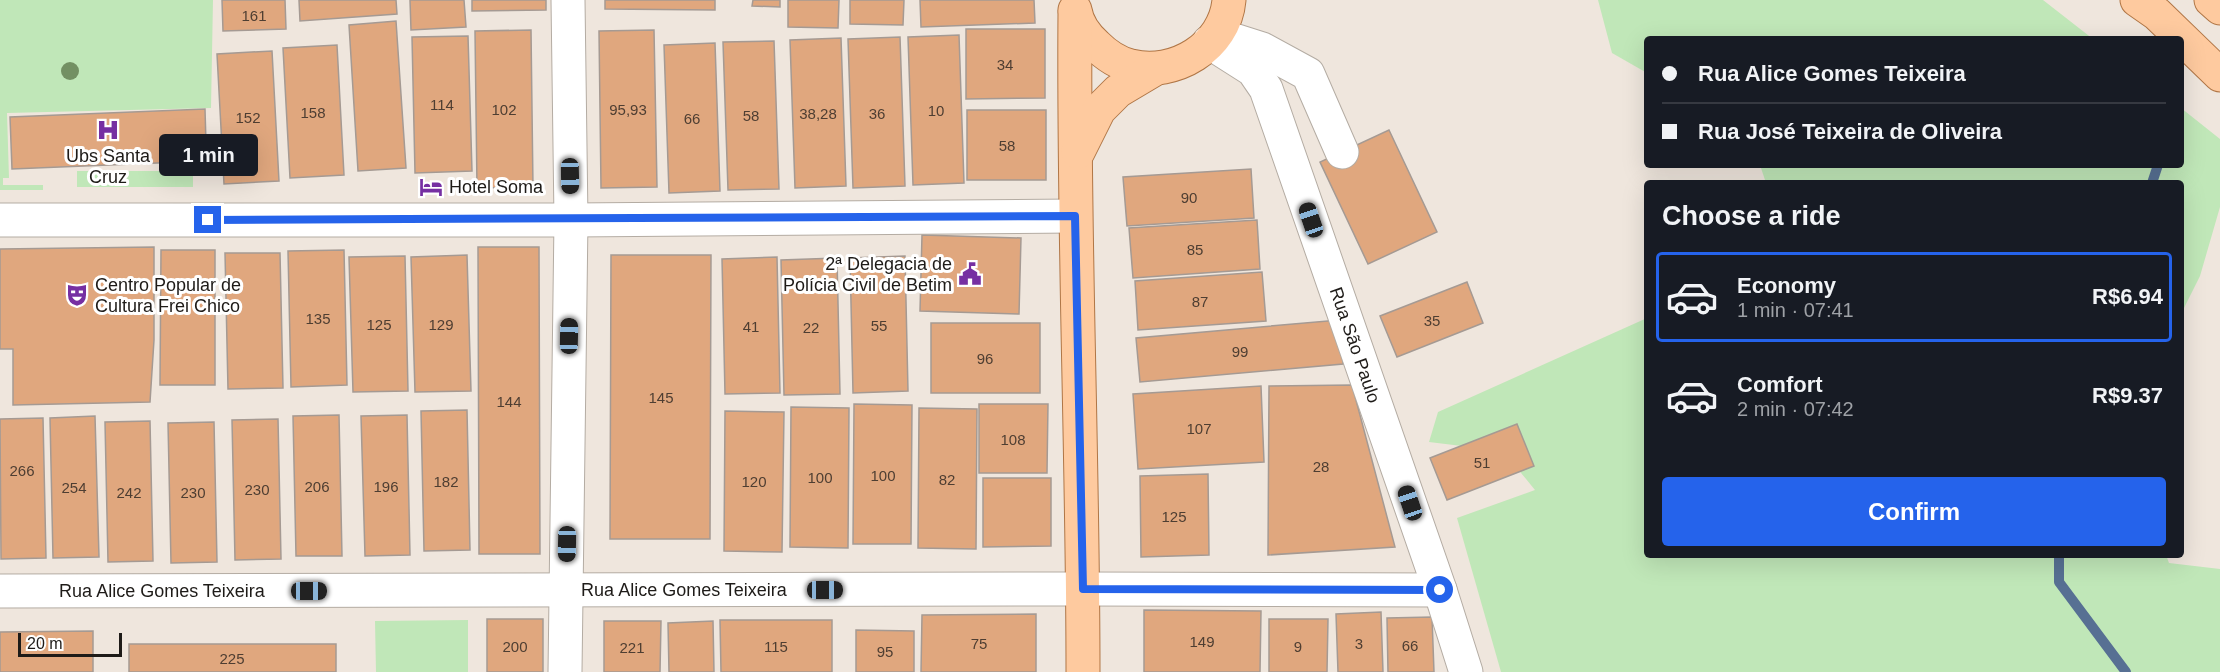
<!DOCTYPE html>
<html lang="en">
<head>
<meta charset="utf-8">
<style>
  body { margin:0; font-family:Helvetica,sans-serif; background:#20242c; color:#f1f3f6; height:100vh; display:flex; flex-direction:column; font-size:22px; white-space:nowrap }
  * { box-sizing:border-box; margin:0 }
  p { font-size:20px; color:#9ea1a6 }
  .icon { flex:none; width:33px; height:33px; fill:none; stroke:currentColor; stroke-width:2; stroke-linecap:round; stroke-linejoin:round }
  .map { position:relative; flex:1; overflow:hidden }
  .sheet { position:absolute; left:1644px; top:180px; width:540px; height:378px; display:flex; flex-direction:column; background:#171b24; border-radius:6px; box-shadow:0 6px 24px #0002 }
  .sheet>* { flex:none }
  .top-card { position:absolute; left:1644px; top:36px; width:540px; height:132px; border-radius:6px; box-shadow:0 6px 24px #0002; display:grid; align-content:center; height:132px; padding:0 18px; background:#171b24 }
  .scale { position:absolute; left:18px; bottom:15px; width:104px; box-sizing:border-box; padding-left:6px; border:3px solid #1e1b18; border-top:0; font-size:16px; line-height:21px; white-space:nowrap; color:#1e1b18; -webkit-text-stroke:4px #fff; paint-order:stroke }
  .end { position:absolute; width:27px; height:27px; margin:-14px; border:8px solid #2563eb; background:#fff; box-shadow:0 0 0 3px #fff }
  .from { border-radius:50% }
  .bubble { position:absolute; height:42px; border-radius:6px; background:#171b24; box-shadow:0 6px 24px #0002; font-size:20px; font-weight:800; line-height:42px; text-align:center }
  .car { position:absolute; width:18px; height:36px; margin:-18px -9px; border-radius:8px; box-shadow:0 0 4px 2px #0007; background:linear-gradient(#222 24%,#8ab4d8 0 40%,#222 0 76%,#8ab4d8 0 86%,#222 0) }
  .top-card b { display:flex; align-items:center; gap:21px; height:57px; font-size:22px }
  .top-card b+b { border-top:2px solid #363941 }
  .top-card i { width:15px; height:15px; background:#f1f3f6 }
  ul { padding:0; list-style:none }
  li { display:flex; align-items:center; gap:18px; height:90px; margin:0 12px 9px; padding:0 6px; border:3px solid transparent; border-radius:6px }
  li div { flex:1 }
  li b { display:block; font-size:22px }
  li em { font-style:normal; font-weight:800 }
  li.active { border-color:#2563eb }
  li>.icon { width:54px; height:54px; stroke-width:1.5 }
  h2 { padding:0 18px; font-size:27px; line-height:72px }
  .cta { display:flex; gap:12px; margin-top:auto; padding:12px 18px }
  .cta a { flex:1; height:69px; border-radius:6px; background:#2563eb; color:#fff; font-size:24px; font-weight:800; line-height:69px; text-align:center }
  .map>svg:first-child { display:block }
  .green { fill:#c0e7b8 }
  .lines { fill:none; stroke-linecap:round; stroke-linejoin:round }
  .stream { stroke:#577093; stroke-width:10 }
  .building { fill:#e0a77e; stroke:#a59a93; stroke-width:1.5 }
  .minor-casing { stroke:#b4aca3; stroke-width:35 }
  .major-casing { stroke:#b07646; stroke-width:35 }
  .minor { stroke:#fff; stroke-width:33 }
  .major { stroke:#feca9f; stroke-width:33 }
  .tree { fill:#739063 }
  .route { stroke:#2563eb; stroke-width:8 }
  .labels { text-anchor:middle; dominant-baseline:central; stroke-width:6; stroke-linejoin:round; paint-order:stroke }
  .number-label { font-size:15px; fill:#4e3e32 }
  .poi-label { font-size:18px; fill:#1e1b18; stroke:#fff; text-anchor:start }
  .street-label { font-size:18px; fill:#1e1b18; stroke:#fff }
</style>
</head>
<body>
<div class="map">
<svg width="2220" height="672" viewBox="0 0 2220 672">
  <rect width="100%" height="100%" fill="#efe6dd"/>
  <g class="green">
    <path d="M0 0H213L211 108 7 113 9 178H3V185H43V190H0Z"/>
    <path d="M1598 0H2043L2093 39H1647V73L1612 53Z"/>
    <path d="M2181 108 2220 139V207L2200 276 2181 314V183H1766L1760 165H2181Z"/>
    <path d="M184 148H193V187H77V171H184Z"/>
    <path d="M1647 318V555H2166L2169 563 2220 569V672H1501L1457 518 1535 490 1503 451 1429 442 1438 412Z"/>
    <path d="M468 620V672H376L375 621Z"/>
  </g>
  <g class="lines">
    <g class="stream">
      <path d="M2152 183 2158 165"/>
      <path d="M2059 555V582L2126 672"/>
    </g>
  </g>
  <g class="building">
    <path d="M222 0H285L286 29 223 31Z"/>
    <path d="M299 0H396L397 14 300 21Z"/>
    <path d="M410 0H464L466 27 411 30Z"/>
    <path d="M472 0H546V10L472 11Z"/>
    <path d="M605 0H715V10L605 9Z"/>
    <path d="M753 0H780V7L752 6Z"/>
    <path d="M788 0H839L838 28 788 27Z"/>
    <path d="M850 0H904L903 25 850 24Z"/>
    <path d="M920 0H1034L1035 23 921 27Z"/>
    <path d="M396 21 406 168 358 171 349 25Z"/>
    <path d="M966 29H1045V98L966 99Z"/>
    <path d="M531 30 533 187 477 188 475 31Z"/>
    <path d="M654 30 657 187 601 188 599 31Z"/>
    <path d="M959 35 964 183 913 185 908 37Z"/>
    <path d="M468 36 472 171 415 173 412 37Z"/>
    <path d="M900 37 905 186 853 188 848 39Z"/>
    <path d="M841 38 846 186 795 188 790 40Z"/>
    <path d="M774 41 779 189 728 190 723 42Z"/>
    <path d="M715 43 720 191 669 193 664 45Z"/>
    <path d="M337 45 344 175 290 178 283 48Z"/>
    <path d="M272 51 279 181 224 184 217 54Z"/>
    <path d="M205 109 206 143 180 144 181 162 12 169 10 117Z"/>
    <rect x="967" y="110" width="79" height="70"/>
    <path d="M1389 130 1437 232 1368 264 1320 162Z"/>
    <path d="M1251 169 1254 218 1127 226 1123 177Z"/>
    <path d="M1257 220 1260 269 1133 278 1129 228Z"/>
    <path d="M922 235 1021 238 1019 314 920 311Z"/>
    <path d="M154 247V340L150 402 13 405V349H0V249Z"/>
    <path d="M478 247H539L540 554H479Z"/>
    <path d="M161 250H215V385H160Z"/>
    <path d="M344 250 347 385 291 387 288 251Z"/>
    <path d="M225 253H280L283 388 228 389Z"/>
    <path d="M467 255 471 391 415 392 411 257Z"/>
    <path d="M611 255H711L710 539H610Z"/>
    <path d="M405 256 408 391 353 392 349 257Z"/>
    <path d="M905 256 908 391 853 393 850 258Z"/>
    <path d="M777 257 780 393 725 394 722 259Z"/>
    <path d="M837 258 840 394 784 395 781 260Z"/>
    <path d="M1262 272 1266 321 1138 330 1135 281Z"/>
    <path d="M1467 282 1483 323 1397 357 1380 316Z"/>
    <path d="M1339 320 1343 364 1140 382 1136 338Z"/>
    <rect x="931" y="323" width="109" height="70"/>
    <path d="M1352 385 1395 547 1268 555 1269 386Z"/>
    <path d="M1261 386 1264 462 1138 469 1133 394Z"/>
    <path d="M854 404 912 405 911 544H853Z"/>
    <path d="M979 404H1048L1047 473H979Z"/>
    <path d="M791 407 849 408 848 548 790 547Z"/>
    <path d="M919 408 977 409 976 549 918 548Z"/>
    <path d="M467 410 470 550 424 551 421 411Z"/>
    <path d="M725 411 784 412 782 552 724 551Z"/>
    <path d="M339 415 342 556H296L293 416Z"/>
    <path d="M407 415 410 555 365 556 361 416Z"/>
    <path d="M95 416 99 557 53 558 50 418Z"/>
    <path d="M43 418 46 558 1 559 0 419Z"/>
    <path d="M278 419 281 559 235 560 232 420Z"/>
    <path d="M150 421 153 561 108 562 105 422Z"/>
    <path d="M214 422 217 562 171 563 168 423Z"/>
    <path d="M1517 424 1534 466 1447 500 1430 458Z"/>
    <path d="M1208 474 1209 555 1141 557 1140 476Z"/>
    <path d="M983 478H1051V546L983 547Z"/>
    <path d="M1144 610 1261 611 1260 672H1144Z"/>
    <path d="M1381 612 1383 672H1338L1336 614Z"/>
    <path d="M1036 614V672H921L922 615Z"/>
    <path d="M1432 617 1434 672H1388L1387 618Z"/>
    <rect x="487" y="619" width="56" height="53"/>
    <path d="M1269 619H1328L1327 672H1269Z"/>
    <path d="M720 620H832V672H721Z"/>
    <path d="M604 621H661L660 672H604Z"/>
    <path d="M713 621 714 672H669L668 623Z"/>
    <path d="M856 630 914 631V672H856Z"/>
    <path d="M93 631V672H0V632Z"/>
    <rect x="129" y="644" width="207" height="28"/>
  </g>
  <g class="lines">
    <g class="minor-casing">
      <g id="minor">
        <path d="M1218 35 1262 49 1308 74 1342 152"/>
        <path d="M1209 42 1253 70 1266 89 1440 590 1466 672"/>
        <path d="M0 220H571L1075 216"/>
        <path d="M0 591 1083 589 1440 590"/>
        <path d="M565 672 571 220 568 0"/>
      </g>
    </g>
    <g class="major-casing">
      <g id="major">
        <path d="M2137 0 2157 14 2220 75"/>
        <path d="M2211 0 2220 8"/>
        <path d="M1075 10C1077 23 1086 36 1096 45 1105 54 1118 63 1131 66 1174 77 1225 47 1229 0"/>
        <path d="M1075 13C1073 233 1083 452 1083 672"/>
        <path d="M1078 152 1099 110 1118 91 1155 69"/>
      </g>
    </g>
    <use href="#minor" class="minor"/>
    <use href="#major" class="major"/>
  </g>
  <circle class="tree" cx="70" cy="71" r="9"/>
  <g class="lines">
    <path class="route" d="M208 220 1075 216 1083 589 1440 590"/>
  </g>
  <defs>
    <g id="hospital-bare" transform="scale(1.8)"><path d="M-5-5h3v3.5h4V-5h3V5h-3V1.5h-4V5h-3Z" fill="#762fa2" stroke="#fff" stroke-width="2.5" paint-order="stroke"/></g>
    <g id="hotel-bare" transform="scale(1.8)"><path d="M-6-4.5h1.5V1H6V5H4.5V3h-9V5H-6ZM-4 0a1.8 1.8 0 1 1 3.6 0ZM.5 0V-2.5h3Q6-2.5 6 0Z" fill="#762fa2" stroke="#fff" stroke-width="2.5" paint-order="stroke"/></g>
    <g id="civic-bare" transform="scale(1.8)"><path d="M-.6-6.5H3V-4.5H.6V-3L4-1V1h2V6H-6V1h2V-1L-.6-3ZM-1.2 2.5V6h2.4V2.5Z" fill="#762fa2" stroke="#fff" stroke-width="2.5" paint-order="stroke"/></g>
    <g id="theatre-bare" transform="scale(1.8)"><path d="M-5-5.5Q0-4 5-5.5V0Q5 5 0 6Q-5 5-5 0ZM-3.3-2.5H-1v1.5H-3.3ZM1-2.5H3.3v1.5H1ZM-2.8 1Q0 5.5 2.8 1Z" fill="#762fa2" stroke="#fff" stroke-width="2.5" paint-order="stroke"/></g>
  </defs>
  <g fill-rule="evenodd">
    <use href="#hospital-bare" x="108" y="130"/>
    <use href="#hotel-bare" x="431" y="187"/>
    <use href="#civic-bare" x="970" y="274"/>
    <use href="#theatre-bare" x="77" y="295"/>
  </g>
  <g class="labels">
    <g class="number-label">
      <text x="254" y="15">161</text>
      <text x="1005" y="64">34</text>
      <text x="442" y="104">114</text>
      <text x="504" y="109">102</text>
      <text x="628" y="109">95,93</text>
      <text x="936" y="110">10</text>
      <text x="313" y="112">158</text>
      <text x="818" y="113">38,28</text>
      <text x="877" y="113">36</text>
      <text x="751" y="115">58</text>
      <text x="248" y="117">152</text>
      <text x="692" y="118">66</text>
      <text x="1007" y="145">58</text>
      <text x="1189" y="197">90</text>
      <text x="1195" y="249">85</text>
      <text x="1200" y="301">87</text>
      <text x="318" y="318">135</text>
      <text x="1432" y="320">35</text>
      <text x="379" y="324">125</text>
      <text x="441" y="324">129</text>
      <text x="879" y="325">55</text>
      <text x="751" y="326">41</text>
      <text x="811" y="327">22</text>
      <text x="1240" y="351">99</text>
      <text x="985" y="358">96</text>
      <text x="661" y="397">145</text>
      <text x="509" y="401">144</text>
      <text x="1199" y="428">107</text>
      <text x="1013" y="439">108</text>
      <text x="1482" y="462">51</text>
      <text x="1321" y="466">28</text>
      <text x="22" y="470">266</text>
      <text x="883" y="475">100</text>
      <text x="820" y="477">100</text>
      <text x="947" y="479">82</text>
      <text x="446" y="481">182</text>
      <text x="754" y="481">120</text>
      <text x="317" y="486">206</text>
      <text x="386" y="486">196</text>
      <text x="74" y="487">254</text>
      <text x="257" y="489">230</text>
      <text x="129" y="492">242</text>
      <text x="193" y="492">230</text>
      <text x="1174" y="516">125</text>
      <text x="1202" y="641">149</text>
      <text x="979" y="643">75</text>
      <text x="1359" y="643">3</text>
      <text x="1410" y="645">66</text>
      <text x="515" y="646">200</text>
      <text x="776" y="646">115</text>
      <text x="1298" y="646">9</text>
      <text x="632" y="647">221</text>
      <text x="885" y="651">95</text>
      <text x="232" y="658">225</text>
    </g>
    <g class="poi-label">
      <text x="108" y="156" text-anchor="middle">Ubs Santa<tspan x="108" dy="21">Cruz</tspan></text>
      <text x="449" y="187">Hotel Soma</text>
      <text x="952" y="264" text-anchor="end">2ª Delegacia de<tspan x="952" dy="21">Polícia Civil de Betim</tspan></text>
      <text x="95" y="285">Centro Popular de<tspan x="95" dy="21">Cultura Frei Chico</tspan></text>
    </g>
    <g class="street-label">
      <text transform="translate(1355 345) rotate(71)">Rua São Paulo</text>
      <text x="684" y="590">Rua Alice Gomes Teixeira</text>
      <text x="162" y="591">Rua Alice Gomes Teixeira</text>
    </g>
  </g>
</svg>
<div class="scale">20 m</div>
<i class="end from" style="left:1440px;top:590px"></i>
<i class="end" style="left:208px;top:220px"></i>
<div class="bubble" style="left:159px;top:134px;width:99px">1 min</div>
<i class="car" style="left:570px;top:176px;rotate:179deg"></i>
<i class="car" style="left:1311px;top:220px;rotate:341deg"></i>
<i class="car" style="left:569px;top:336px;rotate:1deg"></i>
<i class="car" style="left:1410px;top:503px;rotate:341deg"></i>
<i class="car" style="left:567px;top:544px;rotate:181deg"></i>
<i class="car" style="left:825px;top:590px;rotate:90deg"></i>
<i class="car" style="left:309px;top:591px;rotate:90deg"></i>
<div class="top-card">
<b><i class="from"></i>Rua Alice Gomes Teixeira</b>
<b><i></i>Rua José Teixeira de Oliveira</b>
</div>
<section class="sheet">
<h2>Choose a ride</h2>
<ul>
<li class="active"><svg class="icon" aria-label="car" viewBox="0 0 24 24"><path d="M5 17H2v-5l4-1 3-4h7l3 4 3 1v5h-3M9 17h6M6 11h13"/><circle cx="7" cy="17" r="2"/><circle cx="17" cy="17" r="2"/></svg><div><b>Economy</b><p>1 min · 07:41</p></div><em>R$6.94</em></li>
<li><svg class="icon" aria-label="car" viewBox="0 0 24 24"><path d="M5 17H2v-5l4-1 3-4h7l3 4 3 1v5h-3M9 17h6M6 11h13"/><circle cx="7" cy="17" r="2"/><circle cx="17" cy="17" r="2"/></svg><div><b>Comfort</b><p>2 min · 07:42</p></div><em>R$9.37</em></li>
</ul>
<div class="cta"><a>Confirm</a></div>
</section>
</div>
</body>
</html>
